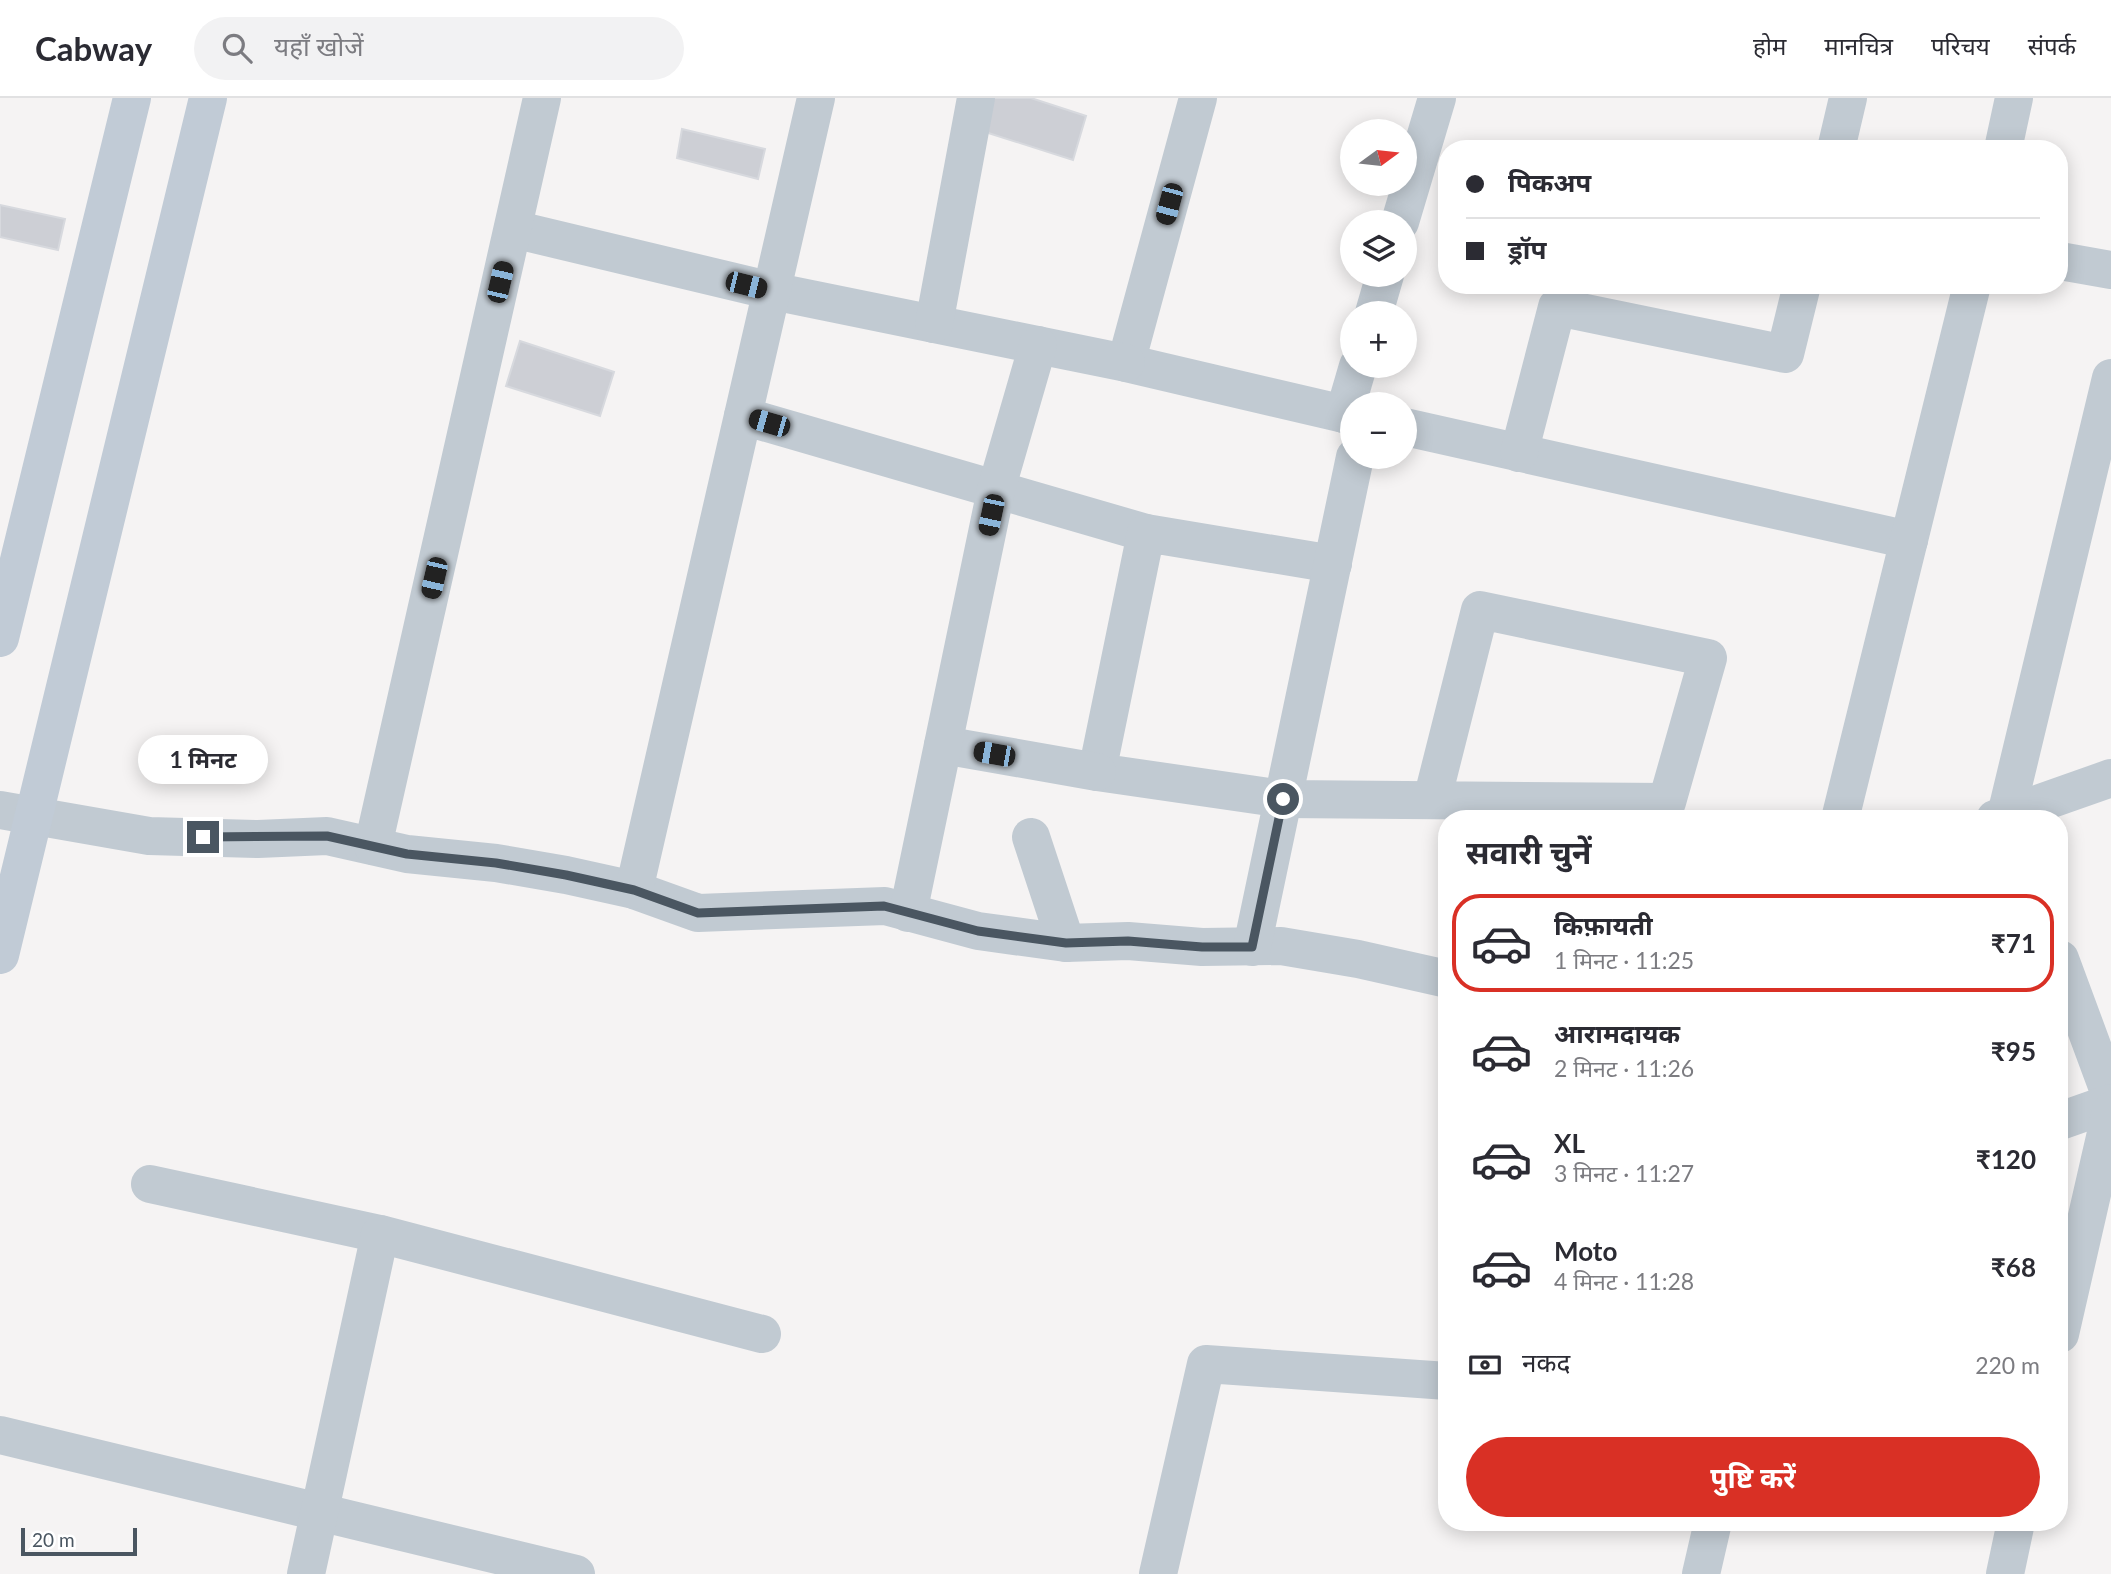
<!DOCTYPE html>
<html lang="hi">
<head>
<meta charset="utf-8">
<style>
  body { margin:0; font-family:Lato,"Noto Sans Devanagari",sans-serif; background:#f2f2f3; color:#2b2b33; height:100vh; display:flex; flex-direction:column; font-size:26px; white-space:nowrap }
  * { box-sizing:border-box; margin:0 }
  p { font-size:23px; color:#7c7c81 }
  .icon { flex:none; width:38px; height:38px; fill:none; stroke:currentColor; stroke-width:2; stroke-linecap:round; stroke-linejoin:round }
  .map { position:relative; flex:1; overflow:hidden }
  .sheet { position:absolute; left:1438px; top:712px; width:630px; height:721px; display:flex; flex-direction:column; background:#fff; border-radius:28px; box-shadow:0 4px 18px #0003 }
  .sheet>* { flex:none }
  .hud { position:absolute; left:1438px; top:42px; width:630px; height:154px; border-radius:28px; box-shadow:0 4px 18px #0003; display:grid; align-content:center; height:154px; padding:0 28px; background:#fff }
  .needle { width:46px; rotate:75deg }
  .controls { position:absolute; left:1340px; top:21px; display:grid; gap:14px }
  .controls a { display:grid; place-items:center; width:77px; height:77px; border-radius:50%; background:#fff; box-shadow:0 4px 18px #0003; font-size:35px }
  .scale { position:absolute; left:21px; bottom:18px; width:116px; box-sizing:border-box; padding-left:7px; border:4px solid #4a5661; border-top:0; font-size:19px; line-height:24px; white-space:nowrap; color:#4a5661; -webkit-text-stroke:5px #fff; paint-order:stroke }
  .end { position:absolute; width:32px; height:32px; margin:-16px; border:9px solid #4a5661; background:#fff; box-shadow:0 0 0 4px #fff }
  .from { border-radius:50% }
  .bubble { position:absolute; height:49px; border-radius:24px; background:#fff; box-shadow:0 4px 18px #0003; font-size:23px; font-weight:700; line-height:49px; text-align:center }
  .car { position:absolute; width:21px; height:42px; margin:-21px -10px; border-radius:9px; box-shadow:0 0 5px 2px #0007; background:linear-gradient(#222 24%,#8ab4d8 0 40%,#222 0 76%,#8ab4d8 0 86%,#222 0) }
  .hud b { display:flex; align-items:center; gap:24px; height:66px; font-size:26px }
  .hud b+b { border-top:2px solid #e1e1e2 }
  .hud i { width:18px; height:18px; background:#2b2b33 }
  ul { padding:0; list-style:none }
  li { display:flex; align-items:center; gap:21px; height:98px; margin:0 14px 10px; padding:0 14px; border:4px solid transparent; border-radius:28px }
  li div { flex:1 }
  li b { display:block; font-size:26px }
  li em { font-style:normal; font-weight:700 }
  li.on { border-color:#d93025 }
  li>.icon { width:63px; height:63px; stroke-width:1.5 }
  h2 { padding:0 28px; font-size:32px; line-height:84px }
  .pay { display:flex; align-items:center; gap:18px; height:77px; padding:0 28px; font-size:26px }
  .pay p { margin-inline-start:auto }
  .button { display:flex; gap:14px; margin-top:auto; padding:14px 28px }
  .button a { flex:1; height:80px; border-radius:42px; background:#d93025; color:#fff; font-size:28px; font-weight:700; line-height:80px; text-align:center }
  header { display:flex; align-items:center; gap:42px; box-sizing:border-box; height:98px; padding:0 35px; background:#fff; border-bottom:2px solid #e1e1e2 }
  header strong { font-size:33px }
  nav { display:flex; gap:38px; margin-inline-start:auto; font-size:24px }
  .search { width:490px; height:63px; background:#f2f2f3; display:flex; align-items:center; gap:18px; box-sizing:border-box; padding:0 24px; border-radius:38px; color:#7c7c81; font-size:26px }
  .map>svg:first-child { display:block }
  .building { fill:#cdcfd5; stroke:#d7d9de; stroke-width:2 }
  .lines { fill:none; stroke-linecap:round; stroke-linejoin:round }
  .street { stroke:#c1cad2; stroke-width:38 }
  .secondary { stroke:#c1cbd6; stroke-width:38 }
  .route { stroke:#4a5661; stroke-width:9 }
</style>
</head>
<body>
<header>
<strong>Cabway</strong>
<div class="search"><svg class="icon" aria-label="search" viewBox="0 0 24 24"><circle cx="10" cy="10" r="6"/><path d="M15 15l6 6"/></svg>यहाँ खोजें</div>
<nav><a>होम</a><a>मानचित्र</a><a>परिचय</a><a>संपर्क</a></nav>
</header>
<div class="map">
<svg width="2111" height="1476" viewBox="0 0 2111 1476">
  <rect width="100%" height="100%" fill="#f5f3f3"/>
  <g class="building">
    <path d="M989 0H1031L1086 18 1073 62 979 32Z"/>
    <path d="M682 31 765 51 758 81 677 60Z"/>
    <path d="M0 107 65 121 58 152 0 139Z"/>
    <path d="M520 243 614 274 600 318 506 288Z"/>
  </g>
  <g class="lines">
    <g class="street">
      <path d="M1198 0 1126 265 1344 316"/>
      <path d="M1836 51 1848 0"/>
      <path d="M2003 51 2014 0"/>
      <path d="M1400 124 1437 0"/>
      <path d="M513 131 772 193 1126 265"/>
      <path d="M2060 163 2111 172"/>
      <path d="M1374 215 1385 177"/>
      <path d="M934 226 976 0"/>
      <path d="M1353 317 1344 316 1358 268"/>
      <path d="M743 318 1146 435"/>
      <path d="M1405 329 1909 442"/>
      <path d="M1519 355 1557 209 1785 256 1802 187"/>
      <path d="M1333 466 1146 435 1097 674 1283 701 1667 704 1708 560 1480 512 1432 702"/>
      <path d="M943 647 1097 674"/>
      <path d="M0 712 149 738 258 741 327 738 407 756 496 765 566 777 634 792 698 815 885 808 978 833 1066 845 1128 843 1202 849 1281 848 1358 861 1447 881"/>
      <path d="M1840 721 1972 187"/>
      <path d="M1995 721 2111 680"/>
      <path d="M2008 721 2006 717 2111 280"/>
      <path d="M1031 739 1066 845"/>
      <path d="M373 748 542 0"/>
      <path d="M634 792 816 0"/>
      <path d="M908 815 996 392 1038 247"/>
      <path d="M1252 849 1355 359"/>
      <path d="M2060 861 2111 999"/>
      <path d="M2060 1023 2111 1005"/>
      <path d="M150 1086 380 1136"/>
      <path d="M2060 1236 2111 1013"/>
      <path d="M0 1337 576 1476"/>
      <path d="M306 1476 380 1136 762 1236"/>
      <path d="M1158 1476 1206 1266 1447 1283"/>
      <path d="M1701 1476 1713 1424"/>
      <path d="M2005 1476 2016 1424"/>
    </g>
    <g class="secondary">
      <path d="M0 540 132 0"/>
      <path d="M0 857 208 0"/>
    </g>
  </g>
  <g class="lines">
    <path class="route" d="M203 739 327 738 407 756 496 765 566 777 634 792 698 815 884 808 978 833 1066 845 1128 843 1202 849H1252L1283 701"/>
  </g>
</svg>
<div class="controls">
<a><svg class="needle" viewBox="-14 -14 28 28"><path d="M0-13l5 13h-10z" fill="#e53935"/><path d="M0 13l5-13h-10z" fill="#7c7c81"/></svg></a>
<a><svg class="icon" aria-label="layers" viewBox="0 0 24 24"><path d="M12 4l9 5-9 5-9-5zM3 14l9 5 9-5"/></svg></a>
<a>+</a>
<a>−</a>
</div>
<div class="scale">20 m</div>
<i class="end from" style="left:1283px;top:701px"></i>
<i class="end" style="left:203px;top:739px"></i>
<div class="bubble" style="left:138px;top:637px;width:130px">1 मिनट</div>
<i class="car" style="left:1169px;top:106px;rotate:195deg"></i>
<i class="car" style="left:500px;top:184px;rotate:13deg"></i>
<i class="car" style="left:746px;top:187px;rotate:104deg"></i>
<i class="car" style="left:769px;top:325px;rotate:286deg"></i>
<i class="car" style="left:991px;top:417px;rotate:192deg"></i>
<i class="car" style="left:434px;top:480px;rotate:193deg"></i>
<i class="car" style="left:994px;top:656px;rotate:280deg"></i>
<div class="hud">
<b><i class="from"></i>पिकअप</b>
<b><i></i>ड्रॉप</b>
</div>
<section class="sheet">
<h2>सवारी चुनें</h2>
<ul>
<li class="on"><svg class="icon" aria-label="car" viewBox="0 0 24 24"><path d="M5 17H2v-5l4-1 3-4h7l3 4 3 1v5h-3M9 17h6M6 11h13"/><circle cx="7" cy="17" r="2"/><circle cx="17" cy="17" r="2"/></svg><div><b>किफ़ायती</b><p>1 मिनट · 11:25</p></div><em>₹71</em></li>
<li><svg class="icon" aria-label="car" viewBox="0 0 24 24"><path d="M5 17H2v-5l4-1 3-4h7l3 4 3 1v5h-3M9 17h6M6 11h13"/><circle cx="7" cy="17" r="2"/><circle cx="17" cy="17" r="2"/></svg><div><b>आरामदायक</b><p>2 मिनट · 11:26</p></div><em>₹95</em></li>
<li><svg class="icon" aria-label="car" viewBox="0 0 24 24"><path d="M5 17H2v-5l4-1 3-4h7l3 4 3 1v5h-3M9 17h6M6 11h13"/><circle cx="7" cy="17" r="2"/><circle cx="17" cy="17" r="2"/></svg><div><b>XL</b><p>3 मिनट · 11:27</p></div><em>₹120</em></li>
<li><svg class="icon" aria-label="car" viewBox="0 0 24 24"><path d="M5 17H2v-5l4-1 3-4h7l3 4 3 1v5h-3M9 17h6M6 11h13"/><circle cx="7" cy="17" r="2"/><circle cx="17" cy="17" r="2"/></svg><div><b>Moto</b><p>4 मिनट · 11:28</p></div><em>₹68</em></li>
</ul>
<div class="pay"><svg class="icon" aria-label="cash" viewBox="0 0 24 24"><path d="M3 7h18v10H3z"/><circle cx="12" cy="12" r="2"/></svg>नकद<p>220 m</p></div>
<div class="button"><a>पुष्टि करें</a></div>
</section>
</div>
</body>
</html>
